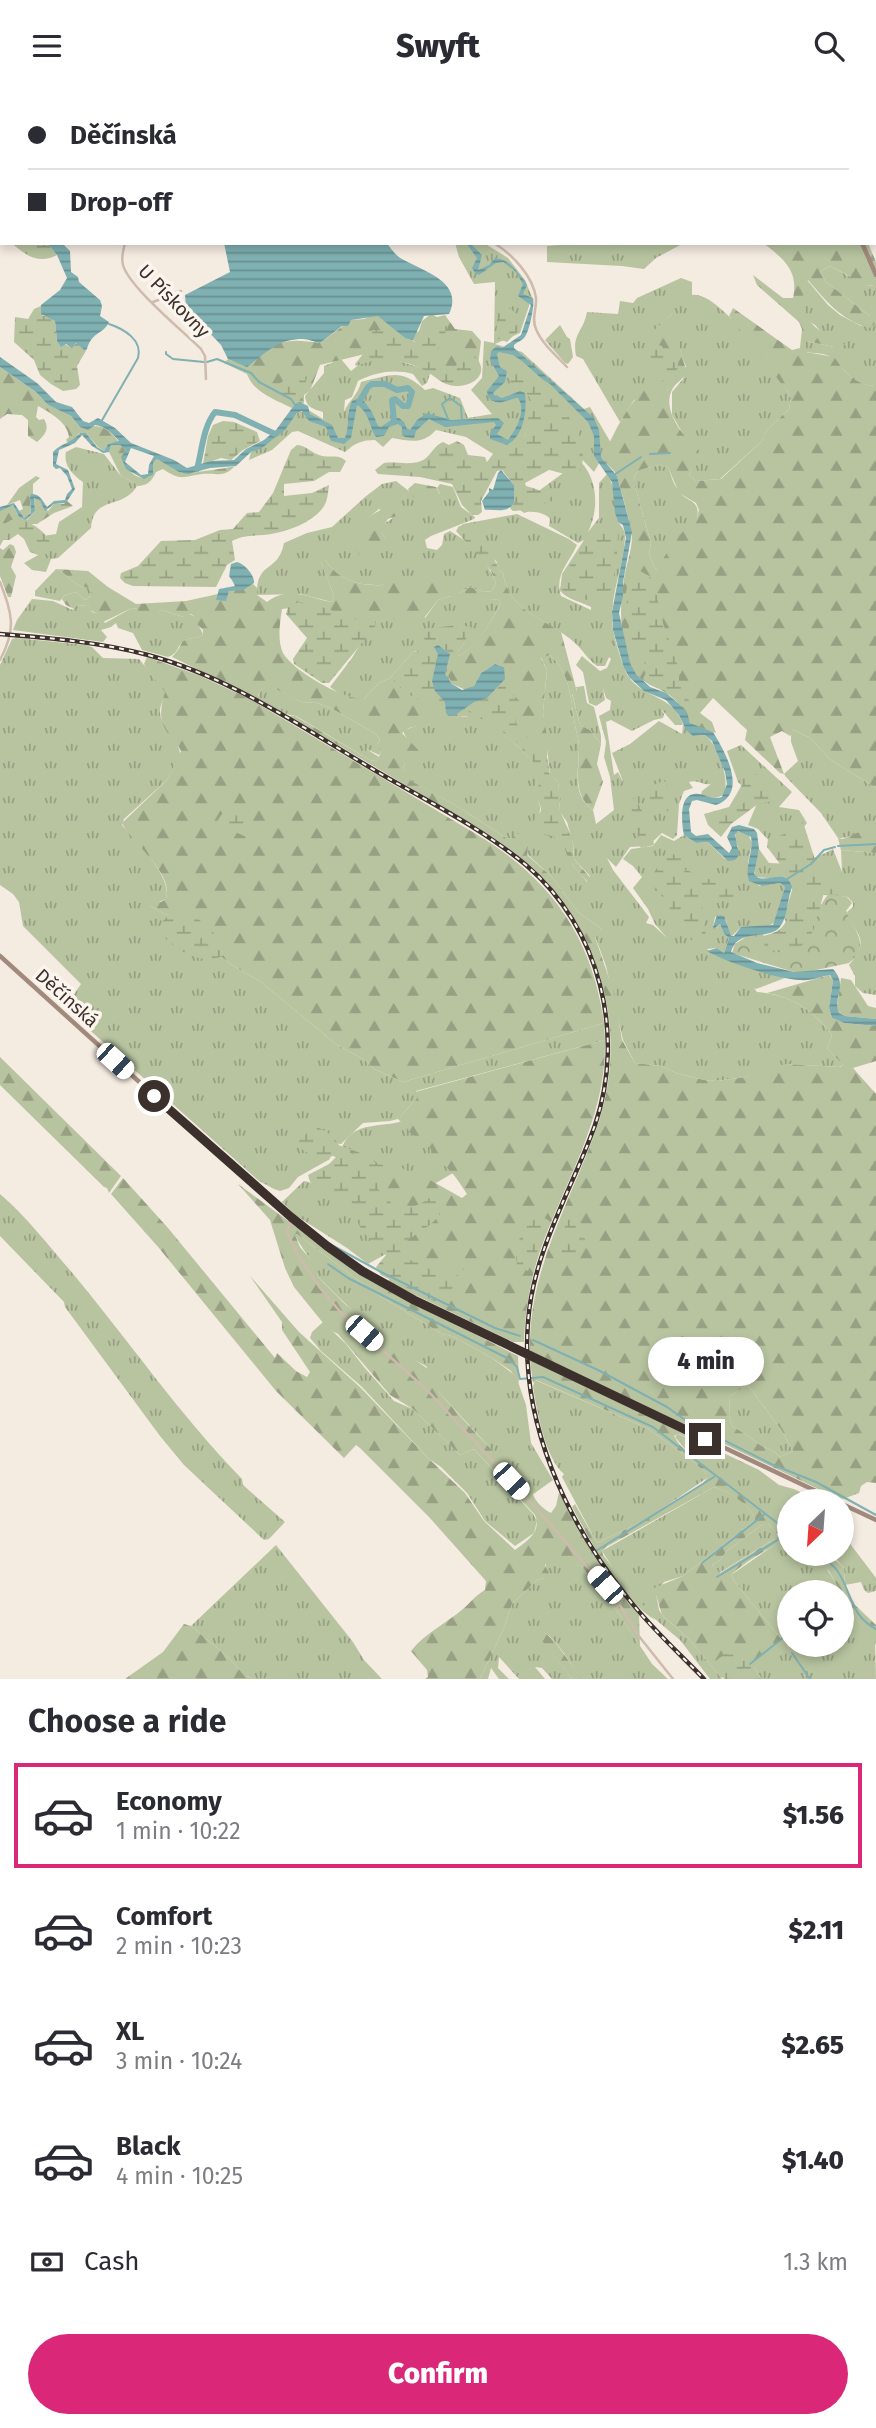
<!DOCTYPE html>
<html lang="en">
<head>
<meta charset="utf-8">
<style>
  body { margin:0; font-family:"Fira Sans",sans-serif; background:#f2f2f3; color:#2b2b33; height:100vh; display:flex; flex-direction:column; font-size:26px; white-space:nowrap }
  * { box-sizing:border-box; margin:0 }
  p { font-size:23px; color:#7c7c81 }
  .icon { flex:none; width:38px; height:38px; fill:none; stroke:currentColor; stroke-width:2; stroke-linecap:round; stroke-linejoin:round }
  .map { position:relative; height:1588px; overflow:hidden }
  .drawer { display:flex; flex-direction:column; background:#fff; flex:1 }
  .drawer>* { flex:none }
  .banner { position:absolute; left:0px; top:0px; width:877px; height:154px; box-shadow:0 4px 10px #0003; display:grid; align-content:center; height:154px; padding:0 28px; background:#fff }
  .needle { width:46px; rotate:205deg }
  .tools { position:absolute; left:777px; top:1398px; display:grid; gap:14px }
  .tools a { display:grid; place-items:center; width:77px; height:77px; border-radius:50%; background:#fff; box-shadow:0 4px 10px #0003; font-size:35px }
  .end { position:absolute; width:32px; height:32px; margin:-16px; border:9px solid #3b302b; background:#fff; box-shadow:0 0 0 4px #fff }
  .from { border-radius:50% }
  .bubble { position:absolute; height:49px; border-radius:24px; background:#fff; box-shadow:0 4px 10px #0003; font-size:23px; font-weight:800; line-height:49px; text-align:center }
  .car { position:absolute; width:21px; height:42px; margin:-21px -10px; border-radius:9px; box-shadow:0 0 5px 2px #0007; background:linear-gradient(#fff 24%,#345 0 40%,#fff 0 76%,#345 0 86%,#fff 0) }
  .banner b { display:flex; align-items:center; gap:24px; height:66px; font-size:26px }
  .banner b+b { border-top:2px solid #e1e1e2 }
  .banner i { width:18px; height:18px; background:#2b2b33 }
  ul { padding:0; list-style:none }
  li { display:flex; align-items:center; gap:21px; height:105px; margin:0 14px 10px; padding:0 14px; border:4px solid transparent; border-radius:0px }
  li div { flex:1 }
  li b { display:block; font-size:26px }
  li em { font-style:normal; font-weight:800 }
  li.selected { border-color:#db2777 }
  li>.icon { width:63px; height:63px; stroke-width:1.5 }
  h2 { padding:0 28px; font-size:32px; line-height:84px }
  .pay { display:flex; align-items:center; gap:18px; height:77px; padding:0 28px; font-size:26px }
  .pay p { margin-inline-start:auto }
  .primary-button { display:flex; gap:14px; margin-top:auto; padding:14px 28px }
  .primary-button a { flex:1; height:80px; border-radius:42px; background:#db2777; color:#fff; font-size:28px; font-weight:800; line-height:80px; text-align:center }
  header { display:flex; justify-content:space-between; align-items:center; height:91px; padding:0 28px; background:#fff; font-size:32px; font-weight:800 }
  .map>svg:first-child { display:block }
  .grass { fill:url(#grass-tufts); fill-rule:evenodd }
  .forest { fill:url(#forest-firs); fill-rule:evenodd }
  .wetland { fill:url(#wetland-marsh) }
  .park { fill:url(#park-crowns) }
  .water { fill:url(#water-rules); fill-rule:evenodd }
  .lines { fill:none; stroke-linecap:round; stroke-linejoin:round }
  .stream { stroke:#7fb0b2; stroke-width:2 }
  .river { stroke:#7fb0b2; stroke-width:6 }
  .street { stroke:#cdbbac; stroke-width:2.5 }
  .secondary { stroke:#a18a7d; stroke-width:4.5 }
  .rail-casing { stroke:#3b302b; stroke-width:4.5 }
  .rail { stroke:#fbf5ee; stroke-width:2; stroke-dasharray:5; stroke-linecap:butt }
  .secondary-bridge { stroke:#a18a7d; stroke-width:4.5 }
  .route { stroke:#3b302b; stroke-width:9 }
  .labels { text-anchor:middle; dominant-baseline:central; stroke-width:7; stroke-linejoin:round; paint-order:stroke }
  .street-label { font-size:19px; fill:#3b302b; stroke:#fbf5ee }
</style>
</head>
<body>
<header><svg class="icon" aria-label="menu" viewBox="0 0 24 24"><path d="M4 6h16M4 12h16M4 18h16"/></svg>Swyft<svg class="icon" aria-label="search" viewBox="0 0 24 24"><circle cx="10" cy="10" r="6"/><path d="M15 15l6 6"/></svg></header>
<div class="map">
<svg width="876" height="1588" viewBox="0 0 876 1588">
  <defs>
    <pattern id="grass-tufts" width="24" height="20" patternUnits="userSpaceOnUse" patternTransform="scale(1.75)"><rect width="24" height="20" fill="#b8c4a0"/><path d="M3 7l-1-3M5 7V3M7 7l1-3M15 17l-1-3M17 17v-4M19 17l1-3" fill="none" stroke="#97a083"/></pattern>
    <pattern id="forest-firs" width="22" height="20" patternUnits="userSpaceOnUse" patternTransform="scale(1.75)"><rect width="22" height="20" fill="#b8c4a0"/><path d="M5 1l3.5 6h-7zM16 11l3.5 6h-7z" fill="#97a083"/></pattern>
    <pattern id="wetland-marsh" width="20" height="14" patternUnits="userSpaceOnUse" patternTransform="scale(1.75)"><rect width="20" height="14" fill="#b8c4a0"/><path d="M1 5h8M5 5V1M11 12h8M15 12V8" fill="none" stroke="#97a083"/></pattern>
    <pattern id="park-crowns" width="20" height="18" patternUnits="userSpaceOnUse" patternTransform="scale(1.75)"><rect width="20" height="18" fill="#b8c4a0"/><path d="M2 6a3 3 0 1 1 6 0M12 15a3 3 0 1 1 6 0" fill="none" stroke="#97a083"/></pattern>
    <pattern id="water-rules" width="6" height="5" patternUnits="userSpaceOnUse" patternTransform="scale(1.75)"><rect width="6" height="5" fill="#7fb0b2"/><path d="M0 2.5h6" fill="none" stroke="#699091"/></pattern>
  </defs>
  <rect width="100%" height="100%" fill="#f4ebe1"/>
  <g class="grass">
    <path d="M455 152H484L508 167 525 189 532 206 520 242 495 253 522 261 584 318 590 316 611 352 594 381 576 362 536 301 517 378 466 346 436 339C423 354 410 350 392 347L383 356 375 349C362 349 355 352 345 361L298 340 292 341 272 359 249 369 251 361C275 349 282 342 298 321L310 320 323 328V321C314 318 306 317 305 305L324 282V275L341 268 351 280 361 272 380 264 431 280 427 292 422 295 413 283C393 278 376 281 358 290L352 306 345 309 344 321C349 309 358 304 361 291 392 284 400 277 425 299L433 297 460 307 468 327 492 323 471 299 482 287 484 250 494 252 495 191 474 193 459 166Z"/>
    <path d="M586 152H684L656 167 644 178 622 175 547 171V155Z"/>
    <path d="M830 175 865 194 876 195V295C849 295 846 275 829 265 823 262 812 262 806 261V250L834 256 815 234 804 228C801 216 801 200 807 189L828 214 840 224 861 235 870 225 826 191 820 181Z"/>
    <path d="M681 187 692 191V204C718 198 780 285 791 307L789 318 767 339 762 350 720 388 696 390 689 384 692 378 687 350 672 324V301L683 288 686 275 682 267 672 223 651 243 656 264 676 293 667 300 634 309 620 331 583 268 576 265C572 242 583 242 587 221L618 223 620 210 633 212 637 207Z"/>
    <path d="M560 234 567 246 570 248 573 266 568 273 565 272 545 249Z"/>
    <path d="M76 356 104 363 121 385 135 392 137 395C123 419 93 404 91 437L58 467 51 468 46 481 32 479 24 472 40 463 43 445 56 443 59 431 82 416 83 391C73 384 63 374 66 361Z"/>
    <path d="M578 371H581C598 389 599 419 588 441L599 427V392L607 383C616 395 614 411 616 424 617 434 626 435 625 448 623 478 608 508 613 539 615 549 623 577 628 585 643 608 675 604 683 634H675L661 618 664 623 663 627 654 629 632 640 611 629 606 631 614 684 618 681 624 693 612 662 630 653 659 630 682 643 683 634 695 645 705 644C718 654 730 688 724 704L712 708 701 704 702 700 711 693C704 695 697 688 689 691L693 697 684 700 679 713 677 744 673 748 662 742 648 755 630 756 616 776 607 767 613 779 649 826 646 832 653 834 667 847 655 833 648 818 633 797 642 786 633 775 623 768 631 758 653 755 661 744 674 750 684 744 696 752 708 751 725 768 738 756 735 748 736 741 740 740 748 743 752 752 748 772 759 795 780 792 785 796 776 829C769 840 752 836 741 836L732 845 729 844 726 829 719 824 715 826 713 836 716 837 720 833 724 843 729 847 724 862 717 857 707 858 714 864 785 887 756 898 754 897 757 901C790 904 812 917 832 944L827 957 843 974 839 976 788 973 746 986 716 990 704 989 676 982 661 975 635 972 623 949 606 875 595 845 602 838 579 822 552 786 527 763V758L513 747 508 748 455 714 410 690 403 677 405 672 410 670 408 650 403 640C412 635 461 623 471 626 488 629 527 659 534 675 538 685 536 698 538 707 540 716 542 718 537 727L548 744 563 749 573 774 587 791 590 785 574 768 573 752 567 731 560 721 558 691 550 684 543 621 547 579 541 566 550 564C570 581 571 609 575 634 576 641 579 648 579 655 579 679 571 704 593 719L596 733 614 719 610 686 604 666 606 651 599 625 610 619 611 610 606 607 603 597 605 609 596 615 589 612 583 581 576 574 582 565 600 580 607 577 611 568 609 566 605 575H597C588 569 583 559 575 552 549 528 509 523 503 482L498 478 497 471 459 436 463 433 517 423 569 448 577 454C569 472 554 484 561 505L591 519V516C579 510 569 509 560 500L562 483 584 449 578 452 549 435 550 428C546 422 531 419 524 422L520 419 521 413Z"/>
    <path d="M658 374 668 376C671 383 673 393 678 399 685 411 701 408 697 426L656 479 649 464 651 452 634 392C634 375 646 379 658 374Z"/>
    <path d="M396 390 410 401 440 403 437 397 440 393 453 396 461 416 475 426 474 428 431 445 425 449 427 457 437 459 442 454 444 443 450 440C470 451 488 471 496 492L492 500 484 501 470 496 459 502V505L499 509 501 513C489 532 479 556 458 565L456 563 465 551 413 561 390 587 379 592 364 608C350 609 340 604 330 596L352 567 373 531 421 522 425 527 438 509 451 505 416 488 404 491 394 490 379 495C373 493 369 494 362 493 346 490 334 482 325 469L321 471 334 505 332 511 300 503 257 504C256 469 278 483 284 452L307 442 332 436 365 406 382 393ZM379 418 393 427 385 432 388 441H381L385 447H394C387 457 380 457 369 457L364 462 361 433Z"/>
    <path d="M56 478C65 481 68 487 75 492 80 496 86 495 91 499V505L85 509 76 501 65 504 60 510 35 505V500Z"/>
    <path d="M32 508 53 510 73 519 76 515 88 514 92 521 96 522 105 532 132 517C142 519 151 525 162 519L183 526 189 523 194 525 203 543 199 546C171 549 184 561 168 566L142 559 133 542 118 537 116 532 111 536 101 539 107 546 103 551 13 539 17 529Z"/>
    <path d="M16 547 86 554 92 556 103 567 139 568 166 601C164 606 161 613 160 618 159 637 180 646 180 664L167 689 124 728 122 734C136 750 173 786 166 808L150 815 169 825 232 874 261 891 337 954 365 969 374 978 403 991 604 932 605 949 416 1000 417 1007 398 1028 390 1030 363 1032 341 1053 333 1052 322 1061 330 1068 298 1086 289 1097 280 1100 274 1098 259 1090 65 917 81 893 23 835 19 811 13 803 0 794V574L12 548Z"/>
    <path d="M268 593 303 612 314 611 329 616 376 643 380 650 377 653 381 662 379 664 365 657 379 666 376 670 370 669 296 625C282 624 269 614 258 606L261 599Z"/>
    <path d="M584 595 587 612 594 616 601 645V653L590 639 580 634 572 602 577 600 576 596Z"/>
    <path d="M794 639 810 647 831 669 876 697V740C858 739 850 748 838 747L821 722 786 686 784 683 798 670 791 651V642Z"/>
    <path d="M741 654 792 701 779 716 799 719 807 732 800 741 774 755 758 738 748 734 758 710 738 691 727 660Z"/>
    <path d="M759 758 769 772C794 774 811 770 833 758L842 781 841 759 876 762V904L863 902 855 895V885L849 874C871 848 857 847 847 821L853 816V812L847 805 825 799 812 842 768 855 786 831 784 827 792 799 789 789 756 786C751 777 757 767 759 758Z"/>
    <path d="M406 1029 453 1082 436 1092 342 1056C354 1028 383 1038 406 1029Z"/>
    <path d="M304 1090 309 1091 329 1105 342 1103 393 1159 368 1173 347 1157 295 1124 282 1111Z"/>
    <path d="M0 1103C26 1125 47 1153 69 1178 127 1247 178 1322 242 1388L243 1394 285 1431 269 1448 264 1449 184 1374 160 1345 65 1216 64 1211 0 1145Z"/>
    <path d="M297 1143 375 1202 442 1243 452 1245 492 1267 516 1285 526 1314 531 1352 553 1389 532 1404 530 1397 519 1392 508 1381 491 1358 437 1299 426 1275C384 1255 352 1218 318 1186 315 1171 302 1159 295 1144Z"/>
    <path d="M323 1231 346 1253 364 1276 394 1310 413 1318 460 1364 474 1358 533 1423 537 1430 534 1442 515 1455 485 1430 467 1402 441 1376 429 1368 362 1296 321 1260 310 1247 312 1241Z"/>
    <path d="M535 1289 647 1337 690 1368 707 1383V1387L647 1428 597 1452 562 1386 564 1383C545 1367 537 1320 533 1296Z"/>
    <path d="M748 1294 782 1340 793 1360 780 1366C771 1356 764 1358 756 1351 748 1345 741 1340 732 1335L729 1325 730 1305Z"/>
    <path d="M678 1343 742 1371 759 1379 779 1394 794 1398 818 1410H789L788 1439 689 1363 675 1346Z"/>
    <path d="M714 1396C728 1400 752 1414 755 1429L683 1485 664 1491 656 1503 659 1519 663 1525 689 1548 722 1588H710L680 1549 649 1523 620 1488 602 1460Z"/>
    <path d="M763 1433H768L779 1445 719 1482 712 1474 719 1470 727 1460Z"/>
    <path d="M842 1442 876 1487V1500L868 1502 864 1499 861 1491 845 1494 844 1477 834 1466 825 1463H842Z"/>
    <path d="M785 1450 789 1451V1463C794 1463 802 1462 807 1463 824 1468 833 1488 841 1501L789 1502V1554H842V1503L859 1531 875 1550 876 1588H762L754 1577V1571L781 1548 735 1491 731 1484 770 1457Z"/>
    <path d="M276 1454 353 1551 364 1569 382 1588H253L244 1584 228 1566 191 1535Z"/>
    <path d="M553 1471 581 1475 610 1509 652 1573 668 1588H582C569 1573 554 1539 533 1537L572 1588H552L542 1577 535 1576 545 1588H519L499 1566 498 1577 509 1588H499L491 1577 488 1588H480L504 1537 512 1513 537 1489 545 1487 546 1472Z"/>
  </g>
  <g class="forest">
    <path d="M763 152H868L876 171V195L865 194 861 197 851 190 849 185 830 175 820 181 826 191 870 225 875 233 869 237C841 229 826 210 808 189 804 195 804 199 803 206 801 225 810 232 824 243 831 248 839 248 845 254L834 256 806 250V261L834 266C845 281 856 295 876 295V697L831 669 810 647 794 639 790 645 782 640 770 646 784 683 780 682 745 649 747 639 713 607 700 622 712 631 716 642 692 634C685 626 683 616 674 608 660 594 638 595 630 572 620 544 619 517 624 488 626 474 632 460 632 445 632 439 619 390 616 383 612 376 606 373 602 367 612 349 640 277 667 300L675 293 647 254 651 249 650 243 672 223 674 225 682 267 687 280C684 288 678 290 673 297 660 318 684 347 699 359L697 369 689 384 696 390 721 388 762 350 767 339 789 318 791 307 787 300 729 225 733 217 792 259 800 257 802 238 799 231 757 194 753 184 783 207H793C799 180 784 168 763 152ZM658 374 668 376 679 402 696 412 699 419 697 426 675 449 656 479 649 464 651 452 634 392C634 375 646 379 658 374Z"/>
    <path d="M431 223 437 226 445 224 455 238 472 240 481 250 478 275 451 287 413 249 406 253 320 274 310 300 304 304V312L295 313 292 317C275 309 253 301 247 283L224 272 228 268C262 283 252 261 276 253 293 248 303 250 320 252L351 229 364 228 374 224 380 225 405 247 419 240 422 230Z"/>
    <path d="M0 276 36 301 48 314 71 325 80 336C100 334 105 334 119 351L108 353 104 360 98 356 86 342H79L75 348 68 352 66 349 69 346C68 332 51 322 38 315L36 326 39 329 44 328C50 338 45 344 37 351L28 345V329L22 324 7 323 0 328Z"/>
    <path d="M111 354H120L126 359 122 365C127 378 136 393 153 384V372L157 368C166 372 174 379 183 382 187 383 229 377 235 375 224 387 216 382 202 383 184 385 182 391 163 378L156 381C152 390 147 395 137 395L135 392 121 385 109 361Z"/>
    <path d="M36 385 40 387 33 393V403L30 406 31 422 24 427 19 420 23 418 20 409 7 414 19 397Z"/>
    <path d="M415 392 436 396 444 411C431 414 412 411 408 398Z"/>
    <path d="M34 407 40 410 48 420 54 413H64L67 410 73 415 54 422 37 433H26L5 446 0 455V419L13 414 19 426 27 429 35 420Z"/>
    <path d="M400 412 404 416 402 423 388 428 385 432 389 441H381L385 447 401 446 399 451 377 458 369 457 364 465 359 464C357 459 354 452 354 447 353 431 386 414 400 412Z"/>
    <path d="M10 453 14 455 16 461 11 476 16 485 11 506H8L0 485V457L3 459Z"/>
    <path d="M322 469H325C334 482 346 490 362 493 369 494 373 493 379 495 383 494 387 491 391 490 404 488 409 493 422 483L449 498 452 502 451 505 438 509 424 527 421 523 374 531 369 538 306 515 282 518C280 531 277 549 283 562 293 580 344 609 364 608L379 592 390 587 413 561H419L441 538 461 534 467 542 465 551 456 563 458 565C478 556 490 531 501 513L499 509 459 506V502L470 496 484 501 492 500 496 492 491 480 497 471 498 478 503 482C508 516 536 525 561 541L577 601 572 603 580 634 590 639 601 653 597 673 603 691 593 719C572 704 579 679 579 655 579 648 576 641 575 634 571 609 570 581 550 564L541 567 547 579 543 621 548 652 547 666 550 684 558 691 560 721 572 746 574 768 594 791 592 794C584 789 568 769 566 761 564 757 565 753 563 749 550 743 538 747 532 731L541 720C541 714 538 710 537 704 536 696 537 685 534 677 528 657 483 627 464 625L409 637 402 642 420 661 419 670 405 672 403 677 411 690 455 714 508 748 513 747 516 742 529 746 527 764 552 786 579 822 602 838 595 846 614 902 622 949 635 972 661 975 676 982 704 989 716 990 746 986 773 975 788 973 840 976 843 974 827 957 832 944C816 922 796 907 767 902L829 884 833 889 829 917 832 927 844 932 876 935V970L853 977 876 1003V1392L867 1391 861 1395 859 1402 843 1408 833 1405 530 1260C528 1177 572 1109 598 1033 628 945 603 843 535 779 507 752 472 734 439 714 389 684 338 654 288 625H295L370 669 376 670 381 662 377 653 380 650 376 643 329 616 314 611 303 612 268 594 261 599 258 605 267 612 172 566C186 552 175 549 199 546L203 543V539L195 531 194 525 191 523 183 526 162 519 158 521 155 527 140 524 137 518 132 517 101 532 96 522 90 519 88 514 76 515 74 518 66 514 62 508 65 504 76 501 85 509 91 505V499C86 495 80 496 75 492 68 487 65 481 56 478L88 480 108 496 136 513 186 510 218 503 217 505 227 502 231 499H244L253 493 257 497V504L267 511C289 494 308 507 332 511L334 505 321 471ZM495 573 504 576V583L460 621 448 585 452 593 466 599 474 595 481 582ZM748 1294 782 1340 793 1360 780 1366C771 1356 764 1358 756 1351 748 1345 741 1340 732 1335L729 1325 730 1305Z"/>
    <path d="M147 566 198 584 250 608 476 743C551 788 592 846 604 932L403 991 374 978 365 969 337 954 261 891 232 874 169 825 150 815 149 811H161L166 808C174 781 132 753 122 732L167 689 181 660C177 651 172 648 167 641 158 627 161 615 165 601L146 577 144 573Z"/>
    <path d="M864 739 876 740V762L841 759 838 747 843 748Z"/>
    <path d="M841 887 851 889 868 915 876 917V928L845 925 839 922 837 917Z"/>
    <path d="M605 949C607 1026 565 1090 540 1160 530 1190 525 1220 524 1251H513L388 1191 396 1174 346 1070 322 1061 333 1052 423 1085 462 1107 467 1103C457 1088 449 1074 432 1067L431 1058 409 1041 406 1030 401 1031 398 1028 417 1007 415 1001Z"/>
    <path d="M0 966 121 1085 109 1102 107 1097 104 1096 0 994Z"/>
    <path d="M123 1087 168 1137 275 1267 277 1262 296 1280 307 1286 310 1281 282 1239V1231L250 1185 299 1241 361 1297 429 1368 465 1402 484 1430 515 1459C527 1450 542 1441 535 1424L474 1358 460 1364 413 1318 390 1304 338 1243 328 1238 294 1196 285 1177 270 1129 238 1093 367 1188 518 1265 519 1292 511 1280 492 1267 452 1245 442 1243 375 1202 297 1143 295 1144 300 1156 316 1175 318 1186 346 1214 362 1226 382 1246 438 1285 441 1290 438 1300C455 1319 472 1339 491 1358 506 1372 511 1388 531 1397 533 1408 541 1417 551 1422L556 1415 559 1401 600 1474 639 1524 640 1555 610 1509 581 1475 546 1472 545 1475 549 1482 545 1487 537 1489 512 1513 504 1537 480 1588H425L428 1586 427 1579 411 1560C425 1542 447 1532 464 1517 472 1510 476 1504 485 1499L486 1490 429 1426 360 1357 356 1354 344 1367 276 1300 159 1157 111 1103Z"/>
    <path d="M530 1269 759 1379 679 1343 674 1345 679 1353 689 1363 789 1438V1451C775 1451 742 1473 731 1484L735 1491 781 1548 754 1571V1577L762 1588 727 1584 721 1587 689 1548 662 1524 654 1497 683 1485 755 1429C752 1414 727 1400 714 1396L606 1456 602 1460 603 1464 655 1529C619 1506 593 1454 572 1416L575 1413 597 1452 647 1428 703 1392 707 1387V1383L690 1368 647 1337 536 1289 533 1292ZM763 1433H768L779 1445 720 1482 712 1474 719 1470 727 1460Z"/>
    <path d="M807 1463C824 1463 832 1464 844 1477L845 1494 855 1514 876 1534V1554L851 1520 829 1480Z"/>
    <path d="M184 1533 191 1535 228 1566 244 1584 253 1588H125L163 1561Z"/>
    <path d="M532 1537H540L555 1551 582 1588H572Z"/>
  </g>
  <g class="wetland">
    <path d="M17 152H47L57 164C41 173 27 166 14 154Z"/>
    <path d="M506 213 522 229 519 239 507 251 496 247 498 214Z"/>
    <path d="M41 215 43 225H47L55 230 57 250 71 256 77 252 84 259 87 258 77 275 80 294 76 298 63 300 51 293 40 284 34 269 14 251 15 226 28 228 34 218Z"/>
    <path d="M439 232 448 236 433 266 445 281 452 282 459 269 474 264C490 280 477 294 458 295 443 296 436 285 424 279 404 268 378 265 356 275L355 273 367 258 373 239 389 240 405 251 412 249 421 255C428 248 431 237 439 232Z"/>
    <path d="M655 253 662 255 667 268 674 266 678 271V277L667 294 661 289 648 260 649 256Z"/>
    <path d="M519 275 539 291 571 329 579 341 580 357 583 360C583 390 574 385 549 379L525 392 526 395 552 403V410L525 419 513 420 510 417 514 412V394L502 379 497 380 481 410 482 421 478 424H472L462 414 452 393 420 386 378 383 375 379 384 372C397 370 415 376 426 367 433 361 434 355 443 351L449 354 457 350 464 354 468 364 485 366 487 371 493 363 525 346 531 310 523 295 511 292 509 277Z"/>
    <path d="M297 281 307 286 302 306 297 313 258 293V290L274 296Z"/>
    <path d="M223 330 234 331 257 341 260 350 243 359 231 369 221 367 203 373 208 345 213 334Z"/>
    <path d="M297 354C307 355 310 361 319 364 329 368 337 362 346 370L340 381H329L314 390 284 393V405L312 402 329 394C328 400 328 406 326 411 318 431 284 442 264 444 252 445 244 444 232 450L235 469 227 474 216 496 133 495 125 492 120 487 121 482 138 475 161 450 195 449 220 439 233 438 247 422 259 421 273 402 291 359Z"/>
    <path d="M20 428C34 433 46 440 51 454L47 463 38 464 30 461 24 448 18 443 9 449H3L0 446 3 434 11 429Z"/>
    <path d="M605 432 618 441 617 468 611 499C592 510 581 514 562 499 561 479 589 443 605 432Z"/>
    <path d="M459 435C482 441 491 461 500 481L494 483 456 440Z"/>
    <path d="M630 474 649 485 654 491 663 532 679 578V593L692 615V620L686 619 668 601 650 594 643 588 648 577 630 551 628 524 625 516 628 507 626 502Z"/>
    <path d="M299 511 320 515 360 530H376L375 536 329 592H322L294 573 293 568 307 547 286 523 288 516Z"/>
    <path d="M458 534 471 536 472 539 458 559V566L454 568 445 583 450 563 441 555 434 556C442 569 428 584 435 598 437 603 442 607 445 611L446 622 449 625 443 627C437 623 433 615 428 613 412 606 403 601 391 587L426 551 422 543 424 538Z"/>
    <path d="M506 584C513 588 514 592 516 600L513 604 519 609 514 620 516 632 548 672 547 680 556 690 561 705C554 720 566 725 566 739 572 745 575 754 571 761H567C562 743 555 747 540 742L535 734 543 716C537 700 540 681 531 667 521 651 504 646 496 629H483L462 617C479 608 499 604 506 584Z"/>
    <path d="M752 682 762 685 778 703 773 710 758 713 731 733 721 746 708 734 704 723 729 716 747 685Z"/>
    <path d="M663 690 666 691 669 701 668 727 650 714 649 696Z"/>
    <path d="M634 707C640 712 654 745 654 754L641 757 636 749 639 746C632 736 632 725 625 716Z"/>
    <path d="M232 716 248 725 253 731V738L244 745 216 732 222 723Z"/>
    <path d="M803 731 817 775 849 806 824 804 796 798 790 786 767 756 768 748 788 742Z"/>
    <path d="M673 763 683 767 684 778 750 805 748 809 705 810 702 814 706 846 696 852 691 849 671 825 669 814 654 796 652 785 660 772Z"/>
    <path d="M807 809 847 821C853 841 872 853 850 871L799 870 744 850C754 845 763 846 773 842 786 838 792 821 799 810Z"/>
    <path d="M182 819 192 822 224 852 225 859 223 865C201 874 178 861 163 845L162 831 170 823Z"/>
    <path d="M310 1034C322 1037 334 1044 340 1056L328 1069C312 1065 293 1059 295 1040Z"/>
    <path d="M343 1059 388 1076 378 1098 397 1118C403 1117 409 1116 415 1115 429 1111 433 1096 446 1114L439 1125 431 1133 398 1156 404 1167C424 1174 440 1177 461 1172L465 1177C462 1180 458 1183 456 1187 451 1197 453 1207 442 1214L381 1184 376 1176 386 1164C382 1153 370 1150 363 1141 357 1132 354 1119 345 1113 329 1103 313 1106 308 1084L329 1073Z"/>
    <path d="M573 1117 579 1120 580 1131 585 1139 583 1143 586 1151 580 1160 567 1166 557 1160V1154Z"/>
    <path d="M543 1126 551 1131 528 1180 517 1175 516 1163 522 1137 537 1127Z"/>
    <path d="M725 1563 744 1564 761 1588H724L714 1571Z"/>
  </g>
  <path class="park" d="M829 803 847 806 852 812 846 820C858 843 866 850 849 872L807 881H794L732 862 735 853 749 844 763 842 764 854C775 861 783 865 795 859 823 844 811 820 829 803Z"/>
  <g class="water">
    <path d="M47 152H62L70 160 71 181 78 186 79 191 100 209 102 215 100 225 109 231C103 244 92 240 87 258L84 259 76 252 72 257 66 253 61 256 57 250 55 230 41 223V214L60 199 67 187 57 164Z"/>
    <path d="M224 152H387C391 158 396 165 402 168 425 181 464 191 449 223L424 225 413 249 405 247 378 225 351 229 348 235H342L320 252C314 251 309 248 303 248 277 248 266 262 247 276L228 268 221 254 186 217 185 204 230 181Z"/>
    <path d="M466 152H470L482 164 478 179 489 174 495 167C512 169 515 180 525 190L527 194 523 203 533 207C535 214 529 242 524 247 521 250 517 251 514 254V257L594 327 599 339 601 366 617 385 632 441 623 491V505L619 522 630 572 636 583 650 596 666 602 678 612 687 622 690 632 713 641C725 661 749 702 716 714L697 709 692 710 689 718 691 741 696 745 708 743 729 762 732 757 727 746 732 736 739 734 754 738 757 742 759 758 754 782C759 793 773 784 783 786L789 789 792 796C787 808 788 829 778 838 765 849 738 837 731 861L757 872 794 881 833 878C849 896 832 906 839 922L845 925 876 928V935L844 932 832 927 829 917 833 889 830 884C823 885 816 888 808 889 785 891 727 872 707 860L717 857 724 862 729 847 724 843 720 833 714 838 713 836 717 824 724 825 731 845H734L741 836 773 834 785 796 780 792 762 795 749 790C744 775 754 761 751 746L738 740 735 744 739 764 735 769 728 770 708 751 696 752 684 744C682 734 678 705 694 703 704 701 710 710 722 706L727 693 725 681 712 650 705 644 693 645 686 639 679 624 666 609 644 600 629 586 624 577 613 539 612 521 626 447 623 434 618 431 615 422 612 391 594 365V345L588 331 550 293 542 288 522 270 513 264 499 261 497 263 500 276 507 280 505 291 493 302 494 304 502 307 520 300 525 302C527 321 524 344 507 354L490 348V342L496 334 494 331 445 336 429 328 416 340 414 347 405 346 402 344V336L398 333 389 336 384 345 376 346C369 336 370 322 357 314L351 347 344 353 331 350 326 336 309 330 302 320 297 322 285 339 276 346 262 357 251 361 236 375 210 377 188 383 179 381 157 368 153 372V384L144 388 126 378 121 366 126 359 120 354H111L109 361 103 362 92 355 82 344 75 352 59 359 56 373 68 379 75 398 66 412 54 413 45 420 40 410 34 407 35 420 26 429 19 426 13 414 0 420V416L14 412 24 427 31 422 30 406 31 403C41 403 43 411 47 416L54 410 65 409 67 403 72 398 67 385 60 377 56 378 53 375V361C61 352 72 352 80 342H86L97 356 104 360 108 353 119 350C113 343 105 335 95 334L88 339 80 336 71 325 48 314 36 301 0 276V266L37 292 56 311 72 316 83 330 89 332 98 327 115 337 131 352 174 369 187 377 211 370 234 369 246 358 264 349 276 339 295 313 300 311 308 315 310 323 332 334 338 347H345C350 335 346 322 352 310L361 306 372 321 378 335 381 336 394 327H399L404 331 407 338 410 339 417 329 427 322 451 329 498 327 504 332 497 343 508 349C516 338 527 320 518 307 506 308 499 317 488 306L487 300 499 285 490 269 491 260 497 255 502 257 521 244 531 214 518 205 523 193 515 180 503 171 496 172 479 184 475 182 472 177 477 167ZM131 357 154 365 149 374 148 383 141 384 125 371Z"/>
    <path d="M501 379 514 394V412C507 423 495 418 485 419L482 410 489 401V397L493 399 498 382Z"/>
    <path d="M237 471C245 473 255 485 254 492L244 499 229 500 226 510 216 509 219 498 235 495C229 481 228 492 231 473Z"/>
    <path d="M438 554 450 563 445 583 452 593 462 599 474 595 481 582 495 573 504 576 505 588 487 607 474 611 457 623 449 625 446 622 445 611 435 600 432 590 438 563 434 556Z"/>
  </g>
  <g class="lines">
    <g class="stream">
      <path d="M377 2V0"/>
      <path d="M166 261V263L173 268 204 271"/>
      <path d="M207 271 217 268 251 282 259 291 291 308 295 314"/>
      <path d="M448 328 442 313 450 307 461 315 462 331"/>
      <path d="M101 331 138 267C143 249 124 238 109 233"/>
      <path d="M650 363 670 362"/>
      <path d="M614 384 641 366"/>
      <path d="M838 755 876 753"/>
      <path d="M787 788 811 773 824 759 835 756"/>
      <path d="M328 1152 381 1181 495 1237 520 1245"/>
      <path d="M328 1173 348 1187 507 1267 517 1276 520 1288 543 1286 653 1336 789 1441"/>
      <path d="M533 1249 598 1279 667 1316 688 1331 771 1373 816 1391 876 1424"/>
      <path d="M596 1460 714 1386"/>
      <path d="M592 1462 593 1461"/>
      <path d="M818 1463C824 1468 831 1472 836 1478 852 1499 849 1524 876 1538"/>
      <path d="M702 1472 765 1423"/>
      <path d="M717 1486 789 1442"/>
      <path d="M792 1562 810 1588"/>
      <path d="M750 1573 789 1542"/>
    </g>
    <g class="river">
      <path d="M359 311 368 296 372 293H385L397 299 408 297 412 301 408 315H403L395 308 392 309 394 330"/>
      <path d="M197 378C202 360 203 336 215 321L235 324 275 343"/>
    </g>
    <g class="street">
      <path d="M444 2 446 0"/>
      <path d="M125 152C123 159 121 167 123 174 129 196 183 240 201 258L205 265 206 288"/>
      <path d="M494 152C512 163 533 185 536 207 537 218 531 227 536 238 542 253 556 264 567 276"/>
      <path d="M153 211 181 200"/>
      <path d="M0 491C12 523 17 537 0 569"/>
      <path d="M291 1126 287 1141 296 1161 320 1197 343 1224 427 1299 528 1408 618 1511 638 1544 673 1588"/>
    </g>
    <g class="secondary">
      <path d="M0 73H2"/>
      <path d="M875 111 876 110"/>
      <path d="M862 152 876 184"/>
      <path d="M0 865 251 1092 327 1155 402 1203 523 1261"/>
      <path d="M531 1265 837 1410"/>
      <path d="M842 1413 876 1429"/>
    </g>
    <g class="rail-casing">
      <path id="rail" d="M0 543C50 547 99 551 148 564 233 587 306 639 381 683 429 711 483 738 526 774 600 837 626 943 595 1034 572 1099 533 1160 528 1231 520 1331 566 1430 627 1506 650 1536 678 1561 704 1588"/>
    </g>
    <use href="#rail" class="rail"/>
    <path class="secondary-bridge" d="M523 1261 531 1265"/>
  </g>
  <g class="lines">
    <path class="route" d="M154 1005 291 1126 327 1155 362 1180 414 1209 705 1348"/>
  </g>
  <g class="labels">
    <g class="street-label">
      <text transform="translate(174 210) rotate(46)">U Pískovny</text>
      <text transform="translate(67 907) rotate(42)">Děčínská</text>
    </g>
  </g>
</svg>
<div class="tools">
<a><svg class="needle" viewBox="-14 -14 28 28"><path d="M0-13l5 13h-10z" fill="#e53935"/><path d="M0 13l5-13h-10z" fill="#7c7c81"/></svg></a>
<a><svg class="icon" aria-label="locate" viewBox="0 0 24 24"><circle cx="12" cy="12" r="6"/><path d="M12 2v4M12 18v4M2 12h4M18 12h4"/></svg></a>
</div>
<i class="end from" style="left:154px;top:1005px"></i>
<i class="end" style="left:705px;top:1348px"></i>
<div class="bubble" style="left:648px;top:1246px;width:116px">4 min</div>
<i class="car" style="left:115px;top:970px;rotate:132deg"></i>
<i class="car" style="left:364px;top:1242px;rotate:131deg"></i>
<i class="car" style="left:511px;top:1390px;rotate:137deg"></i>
<i class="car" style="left:605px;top:1494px;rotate:318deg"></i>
<div class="banner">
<b><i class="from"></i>Děčínská</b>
<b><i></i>Drop-off</b>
</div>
</div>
<section class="drawer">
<h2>Choose a ride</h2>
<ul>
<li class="selected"><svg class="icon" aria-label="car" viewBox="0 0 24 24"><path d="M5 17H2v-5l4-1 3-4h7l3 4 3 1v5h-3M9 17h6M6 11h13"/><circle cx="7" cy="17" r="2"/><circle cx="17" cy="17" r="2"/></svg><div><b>Economy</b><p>1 min · 10:22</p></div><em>$1.56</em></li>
<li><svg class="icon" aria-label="car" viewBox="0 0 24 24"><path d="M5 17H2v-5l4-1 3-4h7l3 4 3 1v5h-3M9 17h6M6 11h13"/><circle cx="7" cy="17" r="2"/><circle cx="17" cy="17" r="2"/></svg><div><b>Comfort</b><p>2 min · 10:23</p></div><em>$2.11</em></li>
<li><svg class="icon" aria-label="car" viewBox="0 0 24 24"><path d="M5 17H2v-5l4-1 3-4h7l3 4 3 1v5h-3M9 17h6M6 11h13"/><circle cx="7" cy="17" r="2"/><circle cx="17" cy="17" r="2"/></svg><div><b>XL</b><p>3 min · 10:24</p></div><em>$2.65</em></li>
<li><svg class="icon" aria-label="car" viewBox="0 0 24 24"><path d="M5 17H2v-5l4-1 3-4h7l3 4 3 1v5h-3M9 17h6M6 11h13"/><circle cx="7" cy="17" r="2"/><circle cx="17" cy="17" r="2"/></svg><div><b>Black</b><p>4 min · 10:25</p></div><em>$1.40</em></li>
</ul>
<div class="pay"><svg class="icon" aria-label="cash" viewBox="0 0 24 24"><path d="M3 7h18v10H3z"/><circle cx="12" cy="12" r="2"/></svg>Cash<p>1.3 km</p></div>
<div class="primary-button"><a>Confirm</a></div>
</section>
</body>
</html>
